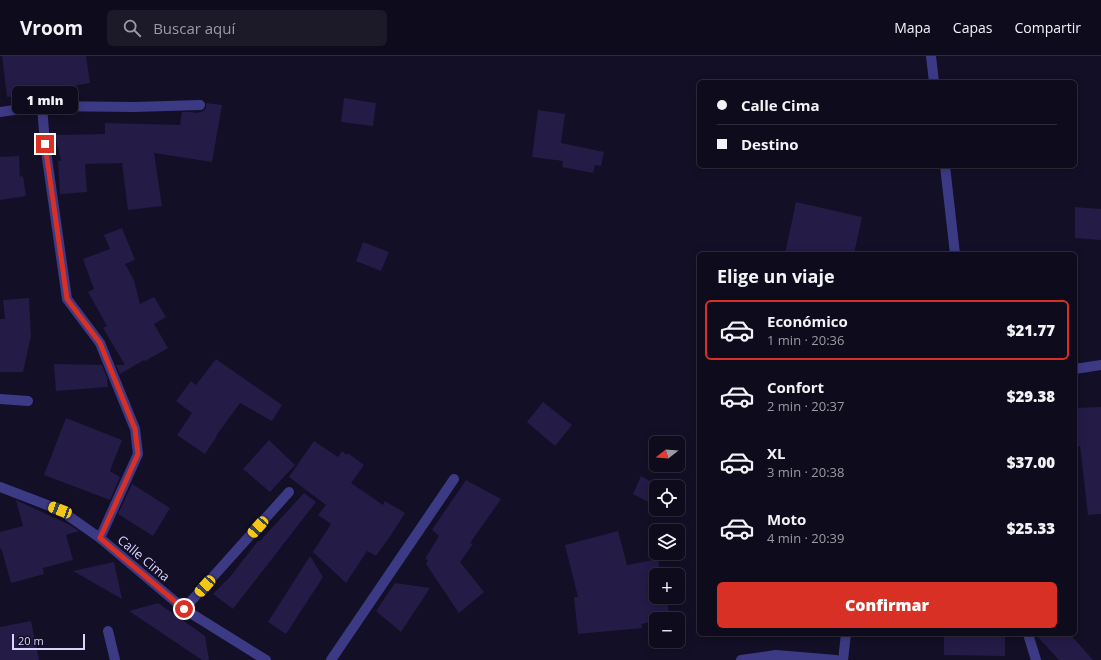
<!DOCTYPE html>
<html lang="es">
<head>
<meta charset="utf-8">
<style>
  body { margin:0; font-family:"Open Sans",sans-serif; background:#1c1929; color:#f1f3f6; height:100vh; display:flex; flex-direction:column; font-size:15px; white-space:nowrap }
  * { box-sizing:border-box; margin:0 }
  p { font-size:13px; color:#9b9ba3 }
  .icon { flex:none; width:22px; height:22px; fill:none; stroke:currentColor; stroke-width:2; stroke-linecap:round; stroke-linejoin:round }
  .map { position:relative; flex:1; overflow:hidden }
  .sheet { position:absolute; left:697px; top:196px; width:380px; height:384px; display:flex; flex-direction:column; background:#0e0b1c; border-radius:6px; box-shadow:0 2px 10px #0003,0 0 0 1px #2e2b3b }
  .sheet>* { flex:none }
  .hud { position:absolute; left:697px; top:24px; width:380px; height:88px; border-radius:6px; box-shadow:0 2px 10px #0003,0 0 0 1px #2e2b3b; display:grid; align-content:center; height:88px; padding:0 20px; background:#0e0b1c }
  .needle { width:26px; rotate:253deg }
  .controls { position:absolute; left:649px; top:380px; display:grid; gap:8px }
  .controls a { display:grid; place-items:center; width:36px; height:36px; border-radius:6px; background:#0e0b1c; box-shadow:0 2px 10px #0003,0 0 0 1px #2e2b3b; font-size:20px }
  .scale { position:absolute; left:12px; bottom:10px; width:73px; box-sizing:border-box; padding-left:4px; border:2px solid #d9d4ff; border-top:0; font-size:11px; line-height:14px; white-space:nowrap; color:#d9d4ff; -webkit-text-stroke:3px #130f26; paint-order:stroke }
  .end { position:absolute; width:18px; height:18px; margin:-9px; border:5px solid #d93025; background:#fff; box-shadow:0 0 0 2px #fff }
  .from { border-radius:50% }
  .bubble { position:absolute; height:28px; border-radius:6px; background:#0e0b1c; box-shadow:0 2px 10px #0003,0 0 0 1px #2e2b3b; font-size:13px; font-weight:800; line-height:28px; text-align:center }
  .car { position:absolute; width:12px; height:24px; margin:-12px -6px; border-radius:5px; box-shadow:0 0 3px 1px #0007; background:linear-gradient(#f5c518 24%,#345 0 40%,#f5c518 0 76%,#345 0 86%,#f5c518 0) }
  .hud b { display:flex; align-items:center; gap:14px; height:38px; font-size:15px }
  .hud b+b { border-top:1px solid #2e2b3b }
  .hud i { width:10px; height:10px; background:#f1f3f6 }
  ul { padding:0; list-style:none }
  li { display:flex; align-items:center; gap:12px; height:60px; margin:0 8px 6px; padding:0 12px; border:2px solid transparent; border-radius:6px }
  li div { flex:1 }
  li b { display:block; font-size:15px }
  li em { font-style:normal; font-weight:800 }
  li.current { border-color:#d93025 }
  li>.icon { width:36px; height:36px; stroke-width:1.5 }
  h2 { padding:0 20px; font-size:18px; line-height:48px }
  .primary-button { display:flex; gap:8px; margin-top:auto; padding:8px 20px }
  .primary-button a { flex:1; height:46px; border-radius:6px; background:#d93025; color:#fff; font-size:16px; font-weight:800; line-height:46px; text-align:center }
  header { display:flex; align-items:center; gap:24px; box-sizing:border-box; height:56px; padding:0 20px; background:#0e0b1c; border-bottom:1px solid #2e2b3b }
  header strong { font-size:19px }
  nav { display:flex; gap:22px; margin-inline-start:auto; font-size:14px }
  .search { width:280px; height:36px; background:#1c1929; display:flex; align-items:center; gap:10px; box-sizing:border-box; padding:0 14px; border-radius:6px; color:#9b9ba3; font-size:15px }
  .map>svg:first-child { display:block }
  .building { fill:#241b47 }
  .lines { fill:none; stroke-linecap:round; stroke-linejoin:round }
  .minor { stroke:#3d3a85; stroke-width:10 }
  .route { stroke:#d93025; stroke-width:5 }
  .labels { text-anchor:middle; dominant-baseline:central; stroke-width:3.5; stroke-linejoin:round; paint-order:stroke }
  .street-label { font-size:13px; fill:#d9d4ff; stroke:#130f26 }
</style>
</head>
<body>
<header>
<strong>Vroom</strong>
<div class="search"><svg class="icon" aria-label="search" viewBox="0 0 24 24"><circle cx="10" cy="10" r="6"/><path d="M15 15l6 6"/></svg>Buscar aquí</div>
<nav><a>Mapa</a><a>Capas</a><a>Compartir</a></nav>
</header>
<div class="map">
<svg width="1101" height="604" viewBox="0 0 1101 604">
  <rect width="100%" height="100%" fill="#130f26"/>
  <g class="building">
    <path d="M2 0H86L90 27 58 33 59 36 7 41Z"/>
    <path d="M344 42 376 47 373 70 341 66Z"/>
    <path d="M206 47 222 49 212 106 154 97 162 150 128 154 122 107 85 108 87 136 60 138 58 105H61L55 79 105 78V67L180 69 182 56H190L199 57V56L203 55 206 52Z"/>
    <path d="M538 54 565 58 561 87 604 96 601 110 595 109 593 117 562 111 563 105 532 101Z"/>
    <path d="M19 100 20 121 23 120 26 140 0 144V101Z"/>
    <path d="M796 146 862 161 854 198H785Z"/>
    <path d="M1075 151 1101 153V184L1075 182Z"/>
    <path d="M122 172 135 204 125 208 134 224 140 248 154 241 166 261 154 268 168 292 145 305 144 304 120 318 116 309H125L103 272 107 270 88 236 94 233 83 203 110 193 104 179Z"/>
    <path d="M363 186 389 196 381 215 356 205Z"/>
    <path d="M29 242 31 280 23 316H0V263H5L3 244Z"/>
    <path d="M216 303 282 349 272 365 240 347 216 380H217L205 398 177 379 192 357 176 345 191 325 196 329Z"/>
    <path d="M54 308 102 309 108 324 107 325 108 331 56 335Z"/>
    <path d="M543 346 572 369 555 390 527 366Z"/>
    <path d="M1101 351V458L1088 459 1080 390H1077L1075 367V352Z"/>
    <path d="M66 362 122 384 110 415 120 421 110 444 44 419Z"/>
    <path d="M269 384 295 409 270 436 243 413Z"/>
    <path d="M314 385 338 401 342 395 347 399 348 397 364 409 351 427 383 449 385 445 405 457 393 476 376 500 367 495 346 527 313 496 331 468 318 459 326 449 289 421Z"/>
    <path d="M641 420 656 428V450L633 438Z"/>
    <path d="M466 424 501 443 470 487 473 488 460 506 484 536 459 557 426 508 428 504 425 503 439 480 432 474Z"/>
    <path d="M132 428 170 452 153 480 118 458Z"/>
    <path d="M304 437 316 446 233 553 213 538 230 521 258 485H260Z"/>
    <path d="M16 444 68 468 79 475 66 479 73 504 43 512 44 518 11 527 2 495 0 491V476L23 470Z"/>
    <path d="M618 475 627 509 658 503 661 519H656V541H666L670 562 656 563V565L641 568 642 572 578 578 574 541H578L565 489Z"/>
    <path d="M310 500 323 521 286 578 268 566Z"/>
    <path d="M114 506 122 543 73 515Z"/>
    <path d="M395 527 430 532 401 576 376 555Z"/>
    <path d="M158 547 205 580 209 604H202L129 555Z"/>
    <path d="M31 565 39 604H0V571Z"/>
    <path d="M944 578H1005V600L944 599Z"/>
    <path d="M1035 578H1070L1093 604H1059Z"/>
  </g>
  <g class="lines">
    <g class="minor">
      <path d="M931 0 934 26"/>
      <path d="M42 50 45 88 67 243 100 287 135 373 138 398 100 482"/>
      <path d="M0 56 42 50 134 51 200 49"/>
      <path d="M945 110 955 198"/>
      <path d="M1075 313 1101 309"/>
      <path d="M0 343 28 345"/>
      <path d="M0 431 60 454 100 482 184 553 266 604"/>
      <path d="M184 553 289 436"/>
      <path d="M108 575 115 604"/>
      <path d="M1028 578 1036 604"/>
      <path d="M331 604 454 423"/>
      <path d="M741 604 776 599 836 604"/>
      <path d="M843 604 846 578"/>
    </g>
  </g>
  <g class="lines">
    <path class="route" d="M45 88 67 243 100 287 135 373 138 398 100 482 184 553"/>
  </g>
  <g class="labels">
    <g class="street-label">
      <text transform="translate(144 502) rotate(40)">Calle Cima</text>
    </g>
  </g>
</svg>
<div class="controls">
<a><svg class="needle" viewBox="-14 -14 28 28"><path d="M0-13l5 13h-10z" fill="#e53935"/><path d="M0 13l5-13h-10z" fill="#9b9ba3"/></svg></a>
<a><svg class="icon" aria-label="locate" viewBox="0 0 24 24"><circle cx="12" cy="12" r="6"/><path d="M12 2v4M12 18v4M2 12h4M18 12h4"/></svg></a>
<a><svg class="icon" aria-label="layers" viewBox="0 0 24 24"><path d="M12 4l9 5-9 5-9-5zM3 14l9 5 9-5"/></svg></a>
<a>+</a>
<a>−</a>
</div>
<div class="scale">20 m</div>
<i class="end from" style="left:184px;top:553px"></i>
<i class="end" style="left:45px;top:88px"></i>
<div class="bubble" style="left:12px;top:30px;width:66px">1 min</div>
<i class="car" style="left:60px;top:454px;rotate:291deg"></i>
<i class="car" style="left:258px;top:471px;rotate:222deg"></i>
<i class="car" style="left:205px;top:530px;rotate:222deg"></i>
<div class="hud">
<b><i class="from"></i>Calle Cima</b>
<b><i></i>Destino</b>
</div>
<section class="sheet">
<h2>Elige un viaje</h2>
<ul>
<li class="current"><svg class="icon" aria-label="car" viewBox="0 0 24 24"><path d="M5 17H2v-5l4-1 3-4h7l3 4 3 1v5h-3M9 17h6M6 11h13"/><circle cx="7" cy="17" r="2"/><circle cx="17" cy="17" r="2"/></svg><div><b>Económico</b><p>1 min · 20:36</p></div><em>$21.77</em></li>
<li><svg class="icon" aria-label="car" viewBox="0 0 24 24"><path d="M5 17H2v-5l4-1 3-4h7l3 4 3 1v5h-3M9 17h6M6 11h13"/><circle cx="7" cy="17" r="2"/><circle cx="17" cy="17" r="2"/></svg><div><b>Confort</b><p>2 min · 20:37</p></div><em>$29.38</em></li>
<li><svg class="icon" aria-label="car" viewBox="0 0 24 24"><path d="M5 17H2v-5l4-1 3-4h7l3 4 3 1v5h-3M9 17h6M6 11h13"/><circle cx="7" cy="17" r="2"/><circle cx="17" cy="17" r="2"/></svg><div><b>XL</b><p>3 min · 20:38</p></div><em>$37.00</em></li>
<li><svg class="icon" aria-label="car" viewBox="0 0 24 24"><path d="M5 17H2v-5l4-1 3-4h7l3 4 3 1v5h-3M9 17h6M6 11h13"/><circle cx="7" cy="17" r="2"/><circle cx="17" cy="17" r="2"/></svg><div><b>Moto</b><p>4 min · 20:39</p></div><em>$25.33</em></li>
</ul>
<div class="primary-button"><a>Confirmar</a></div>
</section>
</div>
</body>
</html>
